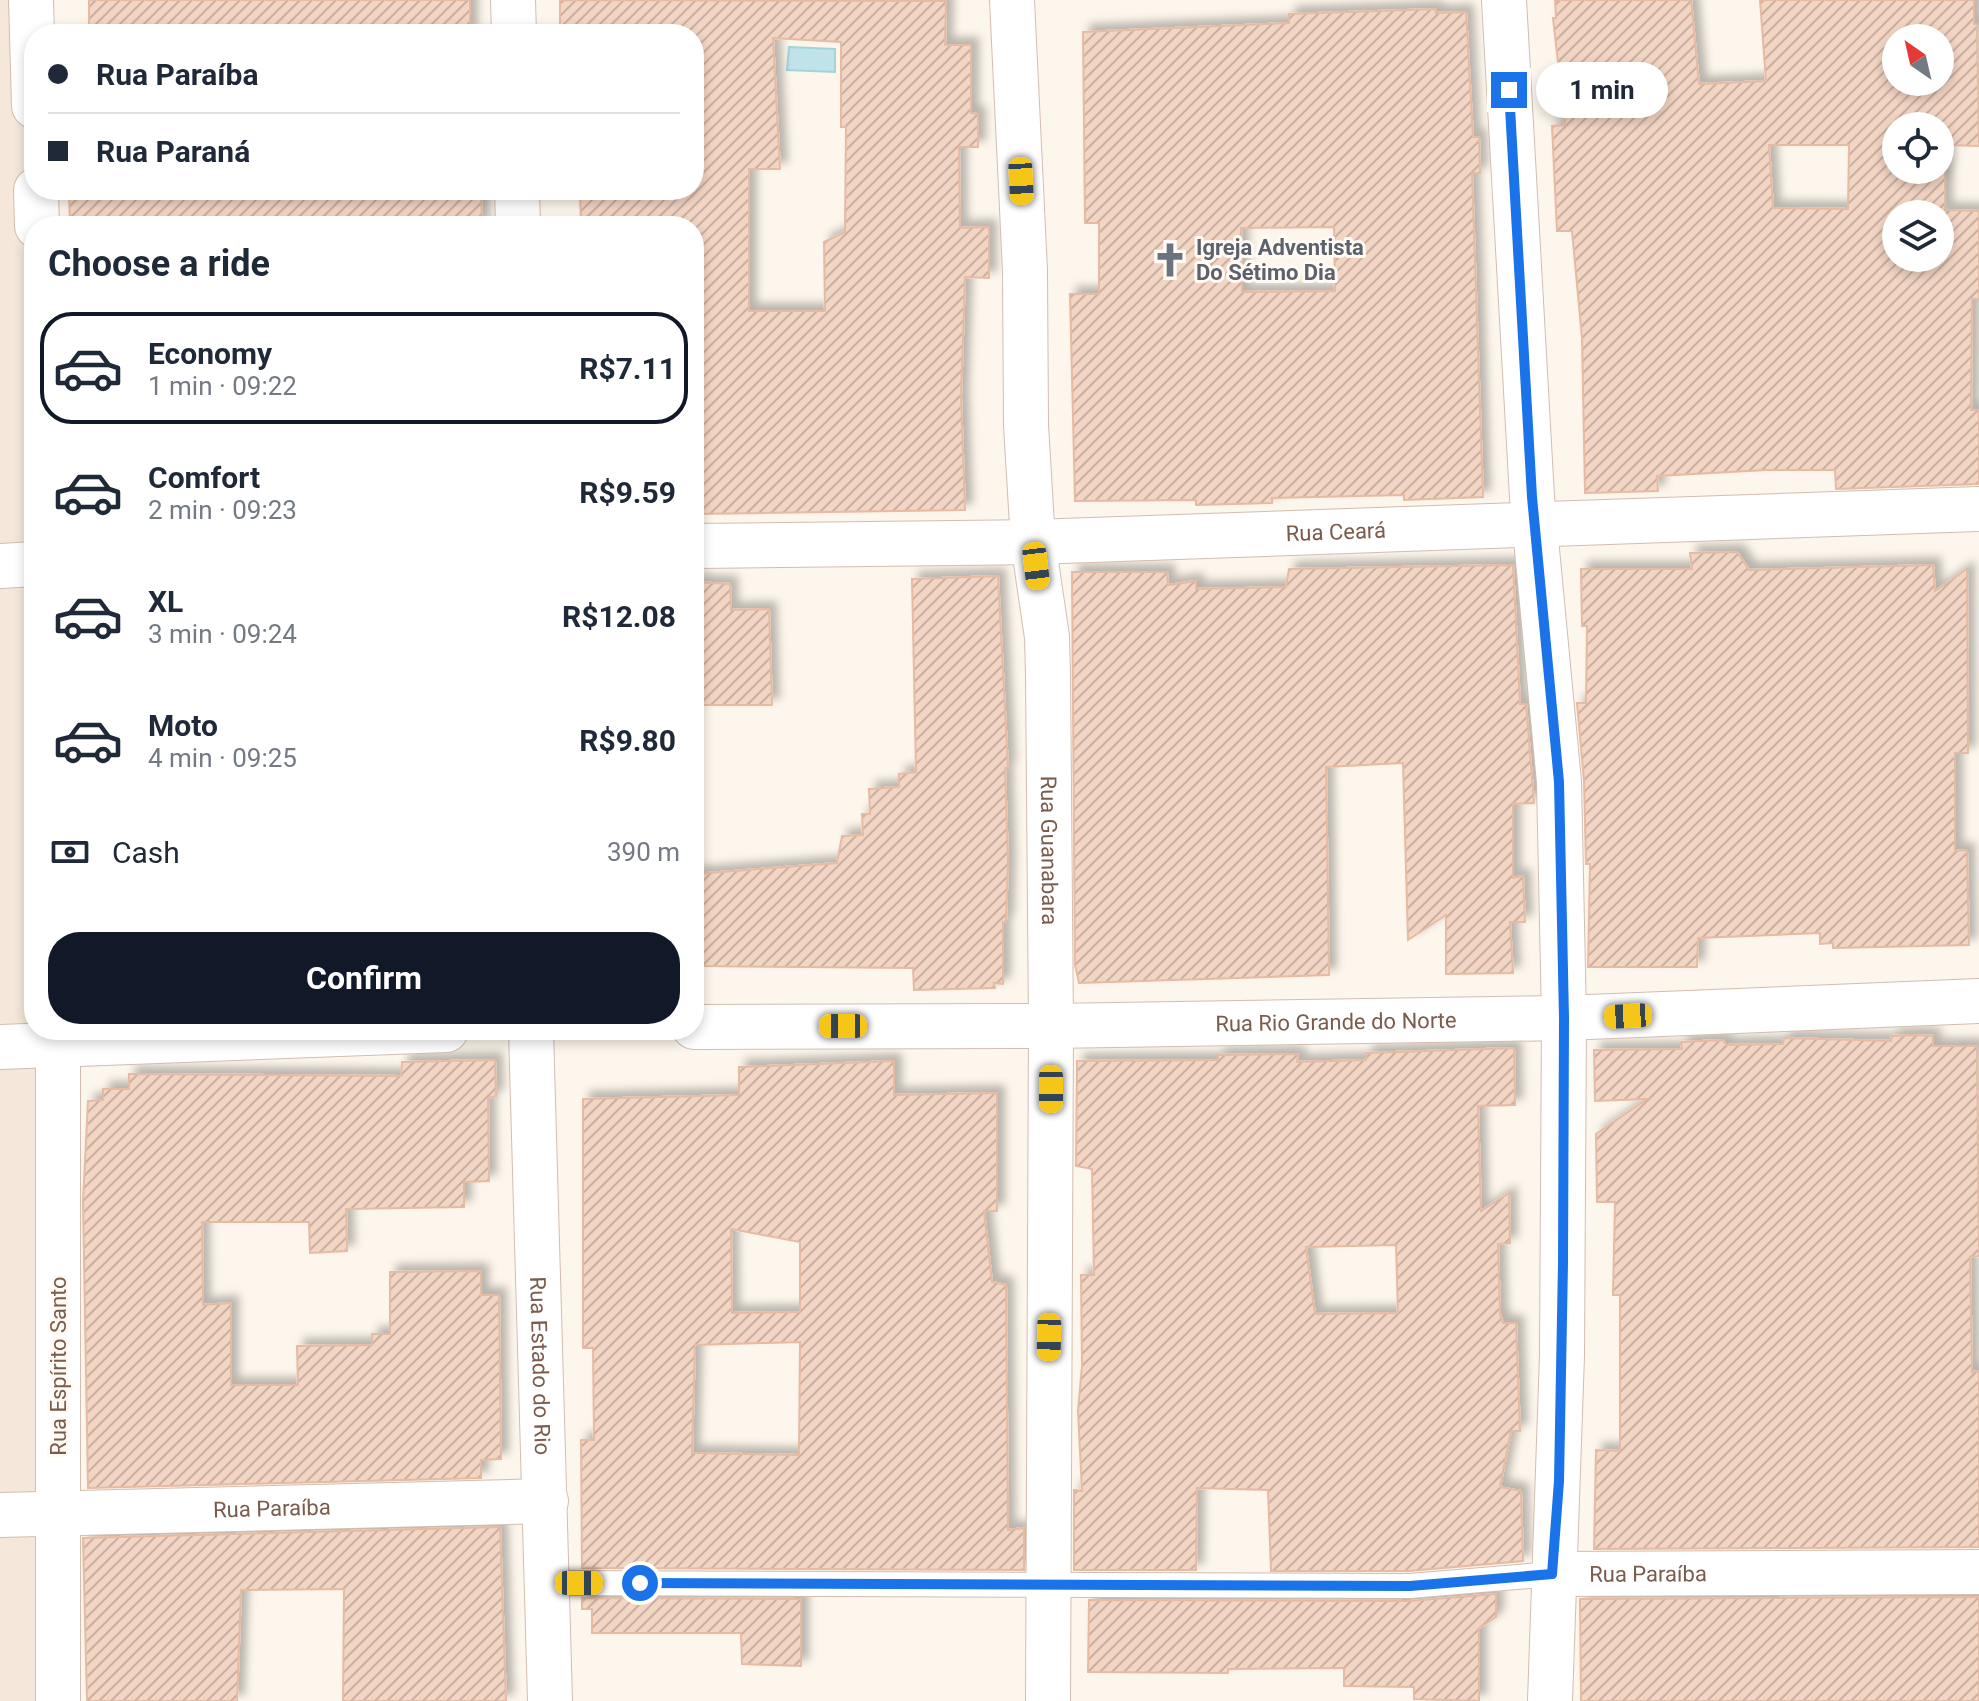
<!DOCTYPE html>
<html lang="en">
<head>
<meta charset="utf-8">
<style>
  body { margin:0; font-family:Roboto,sans-serif; background:#f2f2f3; color:#1f2937; height:100vh; display:flex; flex-direction:column; font-size:30px; white-space:nowrap }
  * { box-sizing:border-box; margin:0 }
  p { font-size:26px; color:#747a83 }
  .icon { flex:none; width:44px; height:44px; fill:none; stroke:currentColor; stroke-width:2; stroke-linecap:round; stroke-linejoin:round }
  .map { position:relative; flex:1; overflow:hidden }
  .drawer { position:absolute; left:24px; top:216px; width:680px; height:824px; display:flex; flex-direction:column; background:#fff; border-radius:32px; box-shadow:0 4px 12px #0003 }
  .drawer>* { flex:none }
  .banner { position:absolute; left:24px; top:24px; width:680px; height:176px; border-radius:32px; box-shadow:0 4px 12px #0003; display:grid; align-content:center; height:176px; padding:0 24px; background:#fff }
  .needle { width:52px; rotate:326deg }
  .controls { position:absolute; left:1882px; top:24px; display:grid; gap:16px }
  .controls a { display:grid; place-items:center; width:72px; height:72px; border-radius:50%; background:#fff; box-shadow:0 4px 12px #0003; font-size:40px }
  .end { position:absolute; width:36px; height:36px; margin:-18px; border:10px solid #1a73e8; background:#fff; box-shadow:0 0 0 4px #fff }
  .from { border-radius:50% }
  .bubble { position:absolute; height:56px; border-radius:28px; background:#fff; box-shadow:0 4px 12px #0003; font-size:26px; font-weight:700; line-height:56px; text-align:center }
  .car { position:absolute; width:24px; height:48px; margin:-24px -12px; border-radius:10px; box-shadow:0 0 6px 2px #0007; background:linear-gradient(#f5c518 24%,#345 0 40%,#f5c518 0 76%,#345 0 86%,#f5c518 0) }
  .banner b { display:flex; align-items:center; gap:28px; height:76px; font-size:30px }
  .banner b+b { border-top:2px solid #e0e1e3 }
  .banner i { width:20px; height:20px; background:#1f2937 }
  ul { padding:0; list-style:none }
  li { display:flex; align-items:center; gap:24px; height:112px; margin:0 16px 12px; padding:0 8px; border:4px solid transparent; border-radius:32px }
  li div { flex:1 }
  li b { display:block; font-size:30px }
  li em { font-style:normal; font-weight:700 }
  li.selected { border-color:#111827 }
  li>.icon { width:72px; height:72px; stroke-width:1.5 }
  h2 { padding:0 24px; font-size:36px; line-height:96px }
  .pay { display:flex; align-items:center; gap:20px; height:88px; padding:0 24px; font-size:30px }
  .pay p { margin-inline-start:auto }
  .button { display:flex; gap:16px; margin-top:auto; padding:16px 24px }
  .button a { flex:1; height:92px; border-radius:32px; background:#111827; color:#fff; font-size:32px; font-weight:700; line-height:92px; text-align:center }
  .map>svg:first-child { display:block }
  .residential { fill:#f5e8da }
  .water { fill:#bfe3e8; stroke:#a5d3da; stroke-width:2 }
  .building { fill:url(#building-hatch); stroke:#e6bba3; stroke-width:2; fill-rule:evenodd; filter:url(#shadow) }
  .lines { fill:none; stroke-linecap:round; stroke-linejoin:round }
  .lane-casing { stroke:#d1beb0; stroke-width:26 }
  .street-casing { stroke:#d1beb0; stroke-width:46 }
  .lane { stroke:#fff; stroke-width:24 }
  .street { stroke:#fff; stroke-width:44 }
  .route { stroke:#1a73e8; stroke-width:10 }
  .labels { text-anchor:middle; dominant-baseline:central; stroke-width:6; stroke-linejoin:round; paint-order:stroke }
  .worship-label { font-size:22px; font-weight:bold; fill:#5b616d; stroke:#fffaf3; text-anchor:start }
  .street-label { font-size:22px; fill:#7a5c4d; stroke:#fffaf3 }
</style>
</head>
<body>
<div class="map">
<svg width="1979" height="1701" viewBox="0 0 1979 1701">
  <defs>
    <pattern id="building-hatch" width="6" height="6" patternUnits="userSpaceOnUse" patternTransform="scale(2)"><rect width="6" height="6" fill="#f3d5c3"/><path d="M-1 1l2-2M0 6l6-6M5 7l2-2" fill="none" stroke="#cab0a1"/></pattern>
    <filter id="shadow"><feDropShadow dx="7" dy="-7" stdDeviation="4" flood-color="#0004"/></filter>
  </defs>
  <rect width="100%" height="100%" fill="#fdf6ec"/>
  <path class="residential" d="M0 0H32L34 61V1030H52L48 1701H0Z"/>
  <path class="water" d="M789 47 835 49V72L787 70Z"/>
  <g class="building">
    <rect x="89" y="0" width="381" height="34"/>
    <path d="M560 0 946 1 945 45H971V113L978 114V147H959L960 228 989 227V278L965 277 961 397 965 510 694 514V226H581L580 190H694V34H560ZM773 38 841 42V127H846L845 232 824 242 825 311H749V169H780Z"/>
    <path d="M1555 0H1691L1699 84 1766 81 1760 0H1974V24H1977L1979 146 1945 145V210L1979 211V299H1972L1971 410H1979V484L1836 489 1835 470H1767L1657 476 1658 491 1585 493 1582 338 1572 231H1557L1552 126 1565 125 1553 18H1556ZM1896 38H1940V82H1896ZM1896 126H1940V170H1896ZM1769 145H1849L1848 209 1773 208ZM1896 214H1940V258H1896Z"/>
    <path d="M1436 9V13L1466 12 1473 137H1479L1480 173H1472L1483 497 1404 500V495L1272 498V503L1196 505V500L1075 501 1070 294H1099V223H1085L1083 32 1289 23V14ZM1334 227 1335 291 1242 292 1241 228Z"/>
    <path d="M69 190H481L482 226H70Z"/>
    <path d="M1737 552 1749 570 1933 565 1935 591 1967 569 1968 753H1955V851L1967 850 1969 945 1833 948V943L1820 944V933L1698 938 1697 967H1588L1590 864H1586L1584 781 1577 703H1586L1587 626H1582L1581 569H1692L1690 553Z"/>
    <path d="M1513 565 1520 704H1526L1534 803 1513 804V878L1523 876 1525 922H1510L1513 973 1446 974V915L1408 940 1403 763 1326 767 1329 975 1079 983 1075 965 1072 572H1167L1168 585 1196 581V589L1286 587 1289 569Z"/>
    <path d="M998 576 1008 768H1005L1008 861 1006 921 1003 922V984L994 983 995 988 914 990 913 968 696 966 694 874 837 863 842 836 863 835 862 814H870L869 789 899 787V774L916 772 912 579Z"/>
    <path d="M694 582 730 584 731 610 769 609 772 705H694Z"/>
    <path d="M1915 1035 1933 1036V1046H1977L1979 1256 1970 1257 1972 1372 1979 1371V1547L1594 1549 1596 1450 1620 1451V1295H1613L1615 1202H1597L1596 1134 1647 1099 1595 1101 1594 1050 1682 1049 1681 1042 1723 1040 1726 1045 1783 1044 1784 1038 1891 1041 1892 1036Z"/>
    <path d="M1514 1048 1515 1105 1478 1106 1481 1211 1509 1193 1510 1243 1498 1244 1500 1313 1503 1323H1516L1520 1431H1511L1500 1487 1521 1491 1523 1561 1409 1571H1271L1268 1490 1197 1488 1196 1570H1074V1490L1082 1491 1078 1411 1082 1366 1081 1275H1094L1092 1169 1076 1166 1077 1061 1218 1060V1055L1298 1054 1297 1062 1366 1060V1053ZM1396 1245 1398 1313 1315 1314 1306 1247Z"/>
    <path d="M495 1060 496 1096 488 1098 489 1181 464 1182V1207L346 1209 347 1251 310 1253 309 1222H202L203 1305 231 1303V1385H298L297 1346 372 1345V1334H390V1272L481 1271V1295H499L501 1459 481 1460V1478L88 1488 83 1201 88 1101 103 1100V1089H129V1074L401 1076 402 1062Z"/>
    <path d="M894 1061V1095L997 1093V1211H984L992 1282 1006 1285 1008 1530 1024 1528V1570L582 1568 581 1440H594L593 1348H583V1099L739 1095V1067ZM731 1229 800 1242V1312L732 1313ZM800 1342 799 1455 692 1453 695 1345Z"/>
    <path d="M500 1527 506 1701H343L344 1589 241 1590 237 1701H87L83 1538Z"/>
    <path d="M1496 1594V1617L1479 1628V1701L1414 1699V1687L1344 1686V1668L1228 1669V1673L1088 1672 1089 1600 1410 1601Z"/>
    <path d="M1979 1597V1701H1581L1580 1599Z"/>
    <path d="M582 1598 801 1599V1666L742 1664 741 1633H592V1609H582Z"/>
  </g>
  <g class="lines">
    <g class="lane-casing">
      <path id="lane" d="M548 1583 1410 1586 1552 1574"/>
    </g>
    <g class="street-casing">
      <g id="street">
        <path d="M31 0 34 106"/>
        <path d="M513 0 514 34"/>
        <path id="s1" d="M1012 0 1025 271 1026 425 1033 542 1047 637 1048 674 1051 1026 1048 1701"/>
        <path d="M1504 0 1532 497 1559 782 1564 1018 1562 1355 1550 1701"/>
        <path d="M36 190 37 226"/>
        <path d="M517 190 518 226"/>
        <path id="s2" d="M694 546 1033 542 1979 509"/>
        <path d="M0 566 34 564"/>
        <path id="s3" d="M694 1027 1051 1026 1564 1018 1979 1001"/>
        <path d="M58 1030V1701"/>
        <path id="s4" d="M531 1030 550 1701"/>
        <path d="M0 1047 446 1030"/>
        <path id="s5" d="M0 1515 546 1501"/>
        <path id="s6" d="M1552 1574 1979 1572"/>
      </g>
    </g>
    <use href="#lane" class="lane"/>
    <use href="#street" class="street"/>
  </g>
  <g class="lines">
    <path class="route" d="M640 1583 1410 1586 1552 1574 1559 1481 1563 1263 1564 1018 1559 782 1532 497 1509 90"/>
  </g>
  <defs>
    <g id="church-bare" transform="scale(2.76)"><path d="M-1.2-6h2.4v3.5h3.3v2.4h-3.3V6h-2.4V-.1h-3.3v-2.4h3.3Z" fill="#6b7280" stroke="#fffaf3" stroke-width="2.5" paint-order="stroke"/></g>
  </defs>
  <g fill-rule="evenodd">
    <use href="#church-bare" x="1170" y="260"/>
  </g>
  <g class="labels">
    <g class="worship-label">
      <text x="1196" y="247">Igreja Adventista<tspan x="1196" dy="25">Do Sétimo Dia</tspan></text>
    </g>
    <g class="street-label">
      <text stroke="none"><textPath href="#s2" startOffset="642">Rua Ceará</textPath></text>
      <text stroke="none"><textPath href="#s1" startOffset="852">Rua Guanabara</textPath></text>
      <text stroke="none"><textPath href="#s3" startOffset="642">Rua Rio Grande do Norte</textPath></text>
      <text stroke="none"><textPath href="#s4" startOffset="336">Rua Estado do Rio</textPath></text>
      <text transform="translate(58 1366) rotate(-90)">Rua Espírito Santo</text>
      <text stroke="none"><textPath href="#s5" startOffset="272">Rua Paraíba</textPath></text>
      <text stroke="none"><textPath href="#s6" startOffset="96">Rua Paraíba</textPath></text>
    </g>
  </g>
</svg>
<div class="controls">
<a><svg class="needle" viewBox="-14 -14 28 28"><path d="M0-13l5 13h-10z" fill="#e53935"/><path d="M0 13l5-13h-10z" fill="#747a83"/></svg></a>
<a><svg class="icon" aria-label="locate" viewBox="0 0 24 24"><circle cx="12" cy="12" r="6"/><path d="M12 2v4M12 18v4M2 12h4M18 12h4"/></svg></a>
<a><svg class="icon" aria-label="layers" viewBox="0 0 24 24"><path d="M12 4l9 5-9 5-9-5zM3 14l9 5 9-5"/></svg></a>
</div>
<i class="end from" style="left:640px;top:1583px"></i>
<i class="end" style="left:1509px;top:90px"></i>
<div class="bubble" style="left:1536px;top:62px;width:132px">1 min</div>
<i class="car" style="left:1021px;top:181px;rotate:177deg"></i>
<i class="car" style="left:1036px;top:566px;rotate:173deg"></i>
<i class="car" style="left:1628px;top:1016px;rotate:267deg"></i>
<i class="car" style="left:843px;top:1026px;rotate:270deg"></i>
<i class="car" style="left:1051px;top:1089px;rotate:180deg"></i>
<i class="car" style="left:1049px;top:1337px;rotate:181deg"></i>
<i class="car" style="left:579px;top:1583px;rotate:90deg"></i>
<div class="banner">
<b><i class="from"></i>Rua Paraíba</b>
<b><i></i>Rua Paraná</b>
</div>
<section class="drawer">
<h2>Choose a ride</h2>
<ul>
<li class="selected"><svg class="icon" aria-label="car" viewBox="0 0 24 24"><path d="M5 17H2v-5l4-1 3-4h7l3 4 3 1v5h-3M9 17h6M6 11h13"/><circle cx="7" cy="17" r="2"/><circle cx="17" cy="17" r="2"/></svg><div><b>Economy</b><p>1 min · 09:22</p></div><em>R$7.11</em></li>
<li><svg class="icon" aria-label="car" viewBox="0 0 24 24"><path d="M5 17H2v-5l4-1 3-4h7l3 4 3 1v5h-3M9 17h6M6 11h13"/><circle cx="7" cy="17" r="2"/><circle cx="17" cy="17" r="2"/></svg><div><b>Comfort</b><p>2 min · 09:23</p></div><em>R$9.59</em></li>
<li><svg class="icon" aria-label="car" viewBox="0 0 24 24"><path d="M5 17H2v-5l4-1 3-4h7l3 4 3 1v5h-3M9 17h6M6 11h13"/><circle cx="7" cy="17" r="2"/><circle cx="17" cy="17" r="2"/></svg><div><b>XL</b><p>3 min · 09:24</p></div><em>R$12.08</em></li>
<li><svg class="icon" aria-label="car" viewBox="0 0 24 24"><path d="M5 17H2v-5l4-1 3-4h7l3 4 3 1v5h-3M9 17h6M6 11h13"/><circle cx="7" cy="17" r="2"/><circle cx="17" cy="17" r="2"/></svg><div><b>Moto</b><p>4 min · 09:25</p></div><em>R$9.80</em></li>
</ul>
<div class="pay"><svg class="icon" aria-label="cash" viewBox="0 0 24 24"><path d="M3 7h18v10H3z"/><circle cx="12" cy="12" r="2"/></svg>Cash<p>390 m</p></div>
<div class="button"><a>Confirm</a></div>
</section>
</div>
</body>
</html>
